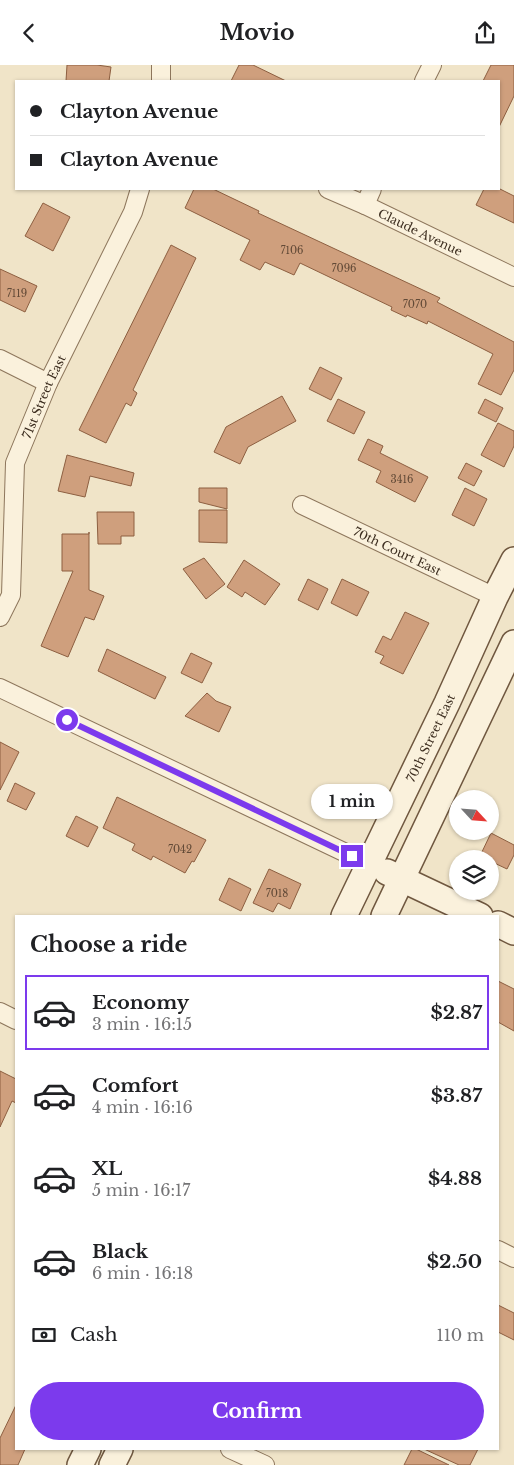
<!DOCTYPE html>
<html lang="en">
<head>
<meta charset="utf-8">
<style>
  body { margin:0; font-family:"Libre Baskerville",serif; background:#f6f6f6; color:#202124; height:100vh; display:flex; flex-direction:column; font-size:19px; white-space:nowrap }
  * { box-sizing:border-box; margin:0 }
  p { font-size:16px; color:#757577 }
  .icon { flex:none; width:28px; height:28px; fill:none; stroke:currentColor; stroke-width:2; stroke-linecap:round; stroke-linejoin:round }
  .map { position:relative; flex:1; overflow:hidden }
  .sheet { position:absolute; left:15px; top:850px; width:484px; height:535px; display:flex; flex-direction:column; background:#fff; border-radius:0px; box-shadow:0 1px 4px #0004 }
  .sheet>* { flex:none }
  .top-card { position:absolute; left:15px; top:15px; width:485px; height:110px; border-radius:0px; box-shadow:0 1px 4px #0004; display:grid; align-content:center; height:110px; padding:0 15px; background:#fff }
  .needle { width:32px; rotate:116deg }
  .controls { position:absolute; left:449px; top:725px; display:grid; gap:10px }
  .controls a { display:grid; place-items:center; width:50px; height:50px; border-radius:50%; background:#fff; box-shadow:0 1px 4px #0004; font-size:25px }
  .end { position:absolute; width:22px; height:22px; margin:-11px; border:6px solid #7c3aed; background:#fff; box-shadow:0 0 0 2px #fff }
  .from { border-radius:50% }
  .bubble { position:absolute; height:35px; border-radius:18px; background:#fff; box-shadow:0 1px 4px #0004; font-size:16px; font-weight:700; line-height:35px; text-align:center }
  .top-card b { display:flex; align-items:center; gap:18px; height:48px; font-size:19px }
  .top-card b+b { border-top:1px solid #e0e0e0 }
  .top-card i { width:12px; height:12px; background:#202124 }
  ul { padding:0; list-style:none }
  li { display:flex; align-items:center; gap:15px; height:75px; margin:0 10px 8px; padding:0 5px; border:2px solid transparent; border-radius:0px }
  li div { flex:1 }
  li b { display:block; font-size:19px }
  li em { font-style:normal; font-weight:700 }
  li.active { border-color:#7c3aed }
  li>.icon { width:45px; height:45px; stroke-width:1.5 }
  h2 { padding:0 15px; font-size:22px; line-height:60px }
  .pay { display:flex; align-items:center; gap:12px; height:55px; padding:0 15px; font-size:19px }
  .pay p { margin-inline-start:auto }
  .button { display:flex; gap:10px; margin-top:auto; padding:10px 15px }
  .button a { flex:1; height:58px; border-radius:30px; background:#7c3aed; color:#fff; font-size:20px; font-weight:700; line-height:58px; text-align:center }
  header { display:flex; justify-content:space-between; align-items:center; height:65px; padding:0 15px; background:#fff; font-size:22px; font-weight:700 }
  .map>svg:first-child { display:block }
  .building { fill:#cf9f7d; stroke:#8d5f41 }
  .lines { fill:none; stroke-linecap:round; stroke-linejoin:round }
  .street-casing { stroke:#8d765c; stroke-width:20 }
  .secondary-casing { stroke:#6f573f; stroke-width:28 }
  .street { stroke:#faf1dc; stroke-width:18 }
  .secondary { stroke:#faf1dc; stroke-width:25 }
  .route { stroke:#7c3aed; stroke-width:6 }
  .labels { text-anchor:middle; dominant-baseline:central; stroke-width:4.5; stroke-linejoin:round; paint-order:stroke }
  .number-label { font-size:10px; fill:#624a37 }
  .street-label { font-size:12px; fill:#3d2e20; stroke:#f7eed8 }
</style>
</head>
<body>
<header><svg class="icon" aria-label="back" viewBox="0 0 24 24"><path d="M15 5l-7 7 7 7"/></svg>Movio<svg class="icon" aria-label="share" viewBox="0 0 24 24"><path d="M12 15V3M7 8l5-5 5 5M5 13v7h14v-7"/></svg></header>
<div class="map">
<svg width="514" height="1400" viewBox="0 0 514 1400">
  <rect width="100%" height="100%" fill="#f0e4c8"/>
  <g class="building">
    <path d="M67 0H97L111 2 109 16H66Z"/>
    <path d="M239 0H253L286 16H231Z"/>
    <path d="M491 0H514V31L499 62V16H483Z"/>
    <path d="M194 124H213L259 146 258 148 440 233 437 237 514 277V305L501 330 478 319 493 289 428 256 427 259 407 250 406 252 391 245 392 242 300 198 294 210 265 197 260 205 240 195 250 175 185 143Z"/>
    <path d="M484 124H500L514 131V158L476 140Z"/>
    <path d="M43 138 70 152 53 186 25 171Z"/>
    <path d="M171 180 196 193 133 325 137 328 131 341 126 338 106 378 79 365Z"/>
    <path d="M0 204 37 221 25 247 0 235Z"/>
    <path d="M320 302 342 313 331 335 309 324Z"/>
    <path d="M282 331 296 356 248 382 240 399 214 387 226 362Z"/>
    <path d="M338 334 365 347 354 369 327 356Z"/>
    <path d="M485 334 503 343 496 357 478 348Z"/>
    <path d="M498 358 514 366V381L504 402 481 390Z"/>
    <path d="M368 374 383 381 380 388 428 412 415 437 376 417 381 406 358 395Z"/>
    <path d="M67 390 134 408 131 421 90 411 85 432 58 426Z"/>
    <path d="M466 398 482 406 474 421 458 413Z"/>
    <path d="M199 423H227V444L199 437Z"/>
    <path d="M465 423 487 434 474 461 452 450Z"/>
    <path d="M199 445H227V478L199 477Z"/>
    <path d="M97 447H134V471H121V479H98Z"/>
    <path d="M89 467V525L104 531 94 555 85 552 68 592 41 581 73 506H62V469H89Z"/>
    <path d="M204 493 225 519 206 534 183 504Z"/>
    <path d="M244 495 280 519 265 540 245 527 242 532 227 522Z"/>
    <path d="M308 514 328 524 318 545 298 535Z"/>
    <path d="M342 514 369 527 357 551 331 538Z"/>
    <path d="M405 547 429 558 403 609 380 598 384 591 375 587 383 571 391 575Z"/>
    <path d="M107 584 166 612 155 634 98 606Z"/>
    <path d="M191 588 212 598 202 618 181 608Z"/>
    <path d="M207 628 216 636 231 642 219 667 185 651Z"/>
    <path d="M0 677 19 687 0 725Z"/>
    <path d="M15 718 35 728 26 745 7 736Z"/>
    <path d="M117 732 206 775 194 797 192 796 185 808 153 791 151 795 132 785 135 779 103 763Z"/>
    <path d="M76 751 98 762 88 782 66 771Z"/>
    <path d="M491 768 514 780V790L507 804 490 796V794L480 791Z"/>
    <path d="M269 804 301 819 290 844 278 838 273 847 253 838Z"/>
    <path d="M229 813 251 824 241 846 219 835Z"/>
    <path d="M498 916 514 924V966L498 957Z"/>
    <path d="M0 1006 16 1014V1038L12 1036 0 1062Z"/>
    <path d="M498 1240 514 1248V1275L498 1267Z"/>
    <path d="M16 1340V1384H25L18 1400H0V1373Z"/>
    <path d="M412 1384H416L449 1400H404Z"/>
    <path d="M424 1384H478L470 1400H459Z"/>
  </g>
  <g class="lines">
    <g class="street-casing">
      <g id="street">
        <path d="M161 0V16"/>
        <path d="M424 16 432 0"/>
        <path id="s1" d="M328 124 365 140 514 212"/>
        <path d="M365 140 372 124"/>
        <path d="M0 294 48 318"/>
        <path id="s2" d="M302 440 495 532"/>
        <path id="s3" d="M0 552 11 530 15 398 48 318 133 147 140 124"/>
        <path d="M0 623 369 799"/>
        <path d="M0 947 16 955"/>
        <path d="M498 1185 514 1193"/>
        <path d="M230 1384 265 1400"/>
      </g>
    </g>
    <g class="secondary-casing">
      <g id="secondary">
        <path d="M387 807 480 851"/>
        <path id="s4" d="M344 851 447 638 495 532 514 495"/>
        <path d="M384 851 514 578"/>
        <path d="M498 859 514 867"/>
        <path d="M80 1400 88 1384"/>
        <path d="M112 1400 120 1384"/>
      </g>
    </g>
    <use href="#street" class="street"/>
    <use href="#secondary" class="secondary"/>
  </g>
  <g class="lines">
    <path class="route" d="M67 655 352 791"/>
  </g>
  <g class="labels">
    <g class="number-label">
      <text x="292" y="185">7106</text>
      <text x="344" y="203">7096</text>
      <text x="17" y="228">7119</text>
      <text x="415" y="239">7070</text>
      <text x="402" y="414">3416</text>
      <text x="180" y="784">7042</text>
      <text x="277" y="828">7018</text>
    </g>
    <g class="street-label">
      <text stroke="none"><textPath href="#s1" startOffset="102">Claude Avenue</textPath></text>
      <text stroke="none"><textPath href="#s3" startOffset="229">71st Street East</textPath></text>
      <text stroke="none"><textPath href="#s2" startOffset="106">70th Court East</textPath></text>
      <text stroke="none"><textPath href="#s4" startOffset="198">70th Street East</textPath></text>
    </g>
  </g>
</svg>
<div class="controls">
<a><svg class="needle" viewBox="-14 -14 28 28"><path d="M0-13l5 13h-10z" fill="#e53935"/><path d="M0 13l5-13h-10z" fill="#757577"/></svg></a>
<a><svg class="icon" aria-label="layers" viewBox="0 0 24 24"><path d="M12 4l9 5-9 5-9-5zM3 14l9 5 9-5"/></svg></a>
</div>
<i class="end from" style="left:67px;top:655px"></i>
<i class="end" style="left:352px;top:791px"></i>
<div class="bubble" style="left:311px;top:719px;width:82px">1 min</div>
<div class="top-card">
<b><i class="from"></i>Clayton Avenue</b>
<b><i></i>Clayton Avenue</b>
</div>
<section class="sheet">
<h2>Choose a ride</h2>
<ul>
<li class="active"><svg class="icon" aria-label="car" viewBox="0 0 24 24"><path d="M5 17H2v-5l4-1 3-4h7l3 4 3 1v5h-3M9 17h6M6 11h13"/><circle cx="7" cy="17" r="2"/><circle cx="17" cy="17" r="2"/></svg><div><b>Economy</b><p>3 min · 16:15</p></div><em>$2.87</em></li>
<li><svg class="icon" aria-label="car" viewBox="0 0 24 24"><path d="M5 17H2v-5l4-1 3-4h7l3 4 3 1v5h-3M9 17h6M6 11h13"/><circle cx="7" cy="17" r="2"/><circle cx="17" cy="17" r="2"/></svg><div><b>Comfort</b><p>4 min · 16:16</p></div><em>$3.87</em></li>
<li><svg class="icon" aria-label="car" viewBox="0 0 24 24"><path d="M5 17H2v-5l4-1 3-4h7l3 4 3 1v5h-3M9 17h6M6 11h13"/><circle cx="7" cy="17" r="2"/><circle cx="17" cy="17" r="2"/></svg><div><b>XL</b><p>5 min · 16:17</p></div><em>$4.88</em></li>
<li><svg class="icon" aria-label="car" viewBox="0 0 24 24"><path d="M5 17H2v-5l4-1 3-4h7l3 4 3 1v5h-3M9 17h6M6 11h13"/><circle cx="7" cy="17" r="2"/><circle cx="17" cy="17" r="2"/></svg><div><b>Black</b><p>6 min · 16:18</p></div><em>$2.50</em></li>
</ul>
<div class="pay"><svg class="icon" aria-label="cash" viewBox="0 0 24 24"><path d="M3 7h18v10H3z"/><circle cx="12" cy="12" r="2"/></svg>Cash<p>110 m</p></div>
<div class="button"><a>Confirm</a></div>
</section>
</div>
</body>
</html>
